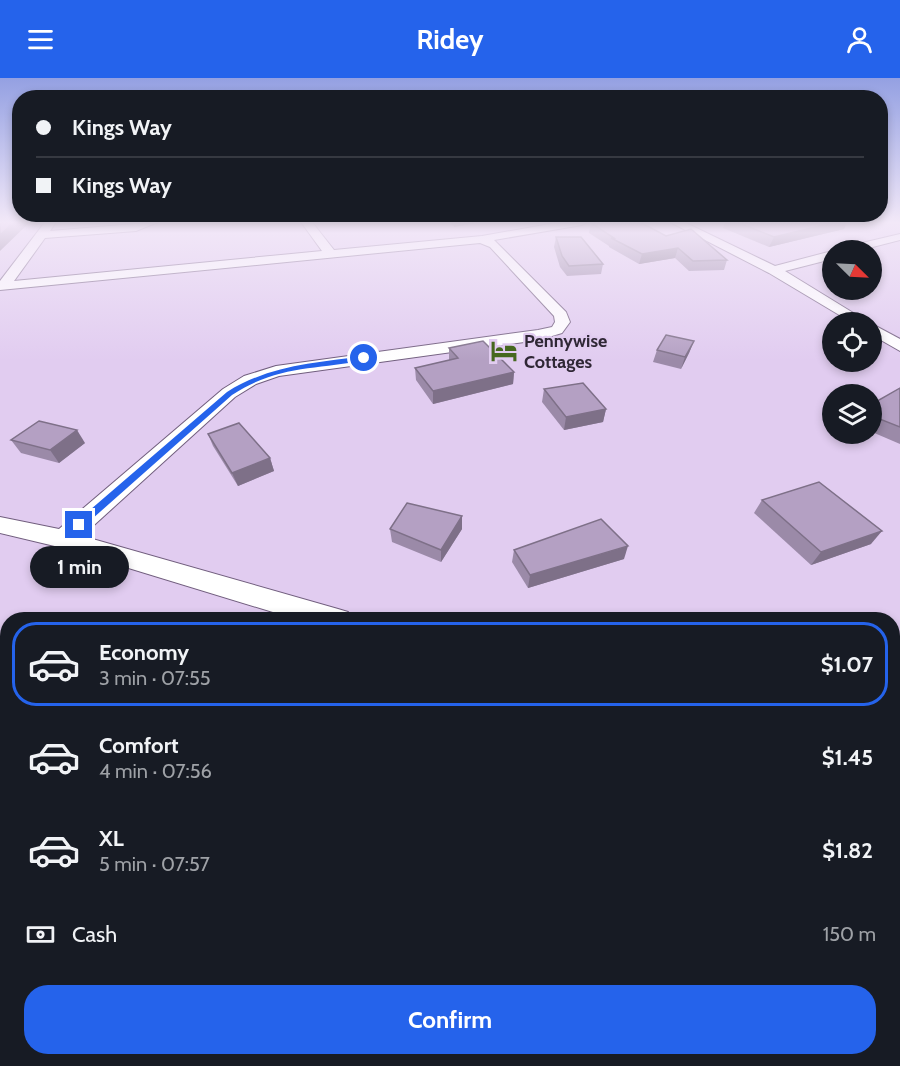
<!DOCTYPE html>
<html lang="en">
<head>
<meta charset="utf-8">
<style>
  body { margin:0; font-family:Cabin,sans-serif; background:#242831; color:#f1f3f6; height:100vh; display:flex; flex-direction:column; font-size:22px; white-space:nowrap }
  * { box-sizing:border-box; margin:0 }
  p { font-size:20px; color:#9ea1a6 }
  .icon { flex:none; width:33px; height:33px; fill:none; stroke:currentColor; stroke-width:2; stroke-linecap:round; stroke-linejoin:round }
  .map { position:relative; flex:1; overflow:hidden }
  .panel { position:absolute; left:0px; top:534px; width:900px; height:454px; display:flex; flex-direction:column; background:#171b24; border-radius:24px 24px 0 0; box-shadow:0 3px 9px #0003 }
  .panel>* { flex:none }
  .guide { position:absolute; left:12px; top:12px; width:876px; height:132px; border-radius:24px; box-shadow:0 3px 9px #0003; display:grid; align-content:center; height:132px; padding:0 24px; background:#171b24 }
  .needle { width:39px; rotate:114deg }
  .fabs { position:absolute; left:822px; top:162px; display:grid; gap:12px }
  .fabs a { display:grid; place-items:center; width:60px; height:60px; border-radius:50%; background:#171b24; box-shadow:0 3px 9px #0003; font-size:30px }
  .end { position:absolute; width:27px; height:27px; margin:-14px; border:8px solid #2563eb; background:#fff; box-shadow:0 0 0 3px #fff }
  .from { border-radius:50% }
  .bubble { position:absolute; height:42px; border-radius:21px; background:#171b24; box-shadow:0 3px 9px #0003; font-size:20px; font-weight:700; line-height:42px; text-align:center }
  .guide b { display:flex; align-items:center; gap:21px; height:57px; font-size:22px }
  .guide b+b { border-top:2px solid #363941 }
  .guide i { width:15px; height:15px; background:#f1f3f6 }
  ul { padding:10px 0 0; list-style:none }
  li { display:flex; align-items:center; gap:18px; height:84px; margin:0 12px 9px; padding:0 12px; border:3px solid transparent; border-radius:24px }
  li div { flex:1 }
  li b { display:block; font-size:22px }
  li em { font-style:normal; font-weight:700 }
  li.active { border-color:#2563eb }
  li>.icon { width:54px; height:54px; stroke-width:1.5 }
  .pay { display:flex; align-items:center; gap:15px; height:66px; padding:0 24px; font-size:22px }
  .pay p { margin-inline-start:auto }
  .action { display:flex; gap:12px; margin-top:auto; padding:12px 24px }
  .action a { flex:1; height:69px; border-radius:24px; background:#2563eb; color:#fff; font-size:24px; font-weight:700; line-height:69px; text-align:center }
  header { display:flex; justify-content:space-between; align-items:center; height:78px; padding:0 24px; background:#2563eb; color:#fff; font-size:27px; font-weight:700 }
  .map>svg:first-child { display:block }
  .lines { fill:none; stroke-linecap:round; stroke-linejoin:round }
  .minor-casing { stroke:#715e7e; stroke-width:2 }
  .minor { fill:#fff; fill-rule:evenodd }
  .wall { fill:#9b8aa8 }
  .shaded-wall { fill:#7e7088 }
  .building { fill:#b4a0c3; stroke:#7e7088; stroke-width:1.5 }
  .route { fill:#2563eb }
  .labels { text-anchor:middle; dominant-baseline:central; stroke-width:4.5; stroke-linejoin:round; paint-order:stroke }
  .far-poi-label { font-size:18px; font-weight:bold; fill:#2f2735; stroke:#e1ccf0; text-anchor:start }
</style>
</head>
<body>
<header><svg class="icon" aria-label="menu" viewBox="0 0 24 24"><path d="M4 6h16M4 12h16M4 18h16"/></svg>Ridey<svg class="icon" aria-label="person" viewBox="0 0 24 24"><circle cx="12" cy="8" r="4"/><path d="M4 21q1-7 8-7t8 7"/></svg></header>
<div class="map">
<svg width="900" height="988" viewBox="0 0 900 988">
  <rect width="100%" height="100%" fill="#e1ccf0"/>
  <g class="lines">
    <g class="minor-casing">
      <g id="minor">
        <path d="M45 144H56L50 153 158 144 136 153 45 160 14 203 322 173 301 144H312L334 172 482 158 561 144H587L582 147 494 162 566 234 570 244 562 255 539 262 279 298 256 306 235 319 82 458 338 531 348 534 352 542H299L63 470 0 455V439L59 451 223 311 244 298 276 288 538 252 552 249 555 244 554 238 490 169 480 165 0 212V203Z"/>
        <path d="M670 144H684L775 188 832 173V181L785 193 868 244H851L769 195Z"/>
        <path d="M900 156V162L861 172H843L845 169Z"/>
        <path d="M872 246 900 261V273L872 257Z"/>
        <path d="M900 609V637L892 638V610Z"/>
        <path d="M213 981H259L256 988H210Z"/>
      </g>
    </g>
    <use href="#minor" class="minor"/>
  </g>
  <g class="wall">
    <path d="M449 144H481L454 149Z"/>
    <path d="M725 144H847L844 151 769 169 723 150Z"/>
    <path d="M591 145 727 182 724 192 689 193 675 180 639 186 609 169V168L589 155Z"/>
    <path d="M556 159 603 186 601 196 567 198 560 189 554 169Z"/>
    <path d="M694 263 689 275 681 291 653 284 657 272Z"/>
    <path d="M449 270 514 294 513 306 433 326 416 302 415 290 449 282Z"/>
    <path d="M900 310V366L872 354V326Z"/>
    <path d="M544 311 606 331 603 344 564 352 542 324Z"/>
    <path d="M208 356 270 380 274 393 238 408 213 368Z"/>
    <path d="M11 362 85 365 59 385 21 375Z"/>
    <path d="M762 422 871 466 811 487 754 435Z"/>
    <path d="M462 438V451L441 484 392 464 390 451Z"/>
    <path d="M514 472 624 481 528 510 512 484Z"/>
    <path d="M795 981H878L880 988H797Z"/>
  </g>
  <g class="shaded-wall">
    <path d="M14 144H30L0 173V157Z"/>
    <path d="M454 144H481L454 149Z"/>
    <path d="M836 144H847L844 151 769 169 774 159Z"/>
    <path d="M678 170 675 180 639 186 642 176Z"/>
    <path d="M694 263 689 275 681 291 685 279Z"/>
    <path d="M514 294 513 306 433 326V313Z"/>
    <path d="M606 331 603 344 564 352 566 339Z"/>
    <path d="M77 352 85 365 59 385 50 372Z"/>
    <path d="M270 380 274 393 238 408 232 395Z"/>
    <path d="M462 438V451L441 484V472Z"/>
    <path d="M882 453 871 466 811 487 821 474Z"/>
    <path d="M628 468 624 481 528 510 530 497Z"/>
    <path d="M0 561 4 578 0 580Z"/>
  </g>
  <g class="building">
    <path d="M0 144H14L0 157Z"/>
    <path d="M599 144H640L666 158 691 151 727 182 693 183 678 170 642 176 611 160H614L591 145Z"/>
    <path d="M737 144H836L774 159Z"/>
    <path d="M556 159H581L603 186 569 188 562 178Z"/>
    <path d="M666 257 694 263 685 279 657 272Z"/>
    <path d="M483 263 514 294 433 313 415 290 458 280 449 270Z"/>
    <path d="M583 305 606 331 566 339 544 311Z"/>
    <path d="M900 310V349L872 338V326Z"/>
    <path d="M39 343 77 352 50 372 11 362Z"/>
    <path d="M239 345 270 380 232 395 208 356Z"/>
    <path d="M819 404 882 453 821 474 762 422Z"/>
    <path d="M407 425 462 438 441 472 390 451Z"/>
    <path d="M601 441 628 468 530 497 514 472Z"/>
    <path d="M813 981H878L880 988H815Z"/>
  </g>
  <linearGradient id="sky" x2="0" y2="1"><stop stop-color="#94a0e2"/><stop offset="0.51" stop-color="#f2e8f8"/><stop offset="1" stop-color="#f2e8f8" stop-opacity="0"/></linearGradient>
  <rect width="900" height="283" fill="url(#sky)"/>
  <path class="route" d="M364 278 366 282C315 292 278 287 232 317L83 449H76V444L227 314C270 287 315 285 364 278Z"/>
  <defs>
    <g id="hotel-bare" transform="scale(2.07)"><path d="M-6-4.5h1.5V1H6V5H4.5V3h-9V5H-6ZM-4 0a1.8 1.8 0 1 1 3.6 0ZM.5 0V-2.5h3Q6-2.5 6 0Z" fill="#46681f" stroke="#e1ccf0" stroke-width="2.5" paint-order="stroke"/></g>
  </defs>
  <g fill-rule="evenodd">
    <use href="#hotel-bare" x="504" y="273"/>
  </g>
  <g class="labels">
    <g class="far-poi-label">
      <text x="524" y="263">Pennywise<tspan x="524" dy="21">Cottages</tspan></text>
    </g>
  </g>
</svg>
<div class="fabs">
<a><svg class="needle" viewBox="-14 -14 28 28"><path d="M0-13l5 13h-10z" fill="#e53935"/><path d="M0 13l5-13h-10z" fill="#9ea1a6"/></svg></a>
<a><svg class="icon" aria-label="locate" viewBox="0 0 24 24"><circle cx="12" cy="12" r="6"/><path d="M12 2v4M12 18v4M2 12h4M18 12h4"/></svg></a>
<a><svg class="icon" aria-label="layers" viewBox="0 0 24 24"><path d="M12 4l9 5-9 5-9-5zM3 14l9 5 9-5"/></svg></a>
</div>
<i class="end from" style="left:364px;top:280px"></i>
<i class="end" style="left:79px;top:447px"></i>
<div class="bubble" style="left:30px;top:468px;width:99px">1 min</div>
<div class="guide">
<b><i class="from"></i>Kings Way</b>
<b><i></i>Kings Way</b>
</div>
<section class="panel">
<ul>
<li class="active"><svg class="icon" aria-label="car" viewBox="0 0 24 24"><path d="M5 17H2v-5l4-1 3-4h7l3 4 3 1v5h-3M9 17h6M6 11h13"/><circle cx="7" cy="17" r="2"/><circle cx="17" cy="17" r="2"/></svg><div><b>Economy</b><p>3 min · 07:55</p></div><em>$1.07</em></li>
<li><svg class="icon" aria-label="car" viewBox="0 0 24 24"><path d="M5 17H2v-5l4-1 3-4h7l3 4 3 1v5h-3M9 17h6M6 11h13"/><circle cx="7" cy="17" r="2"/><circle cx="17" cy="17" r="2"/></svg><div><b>Comfort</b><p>4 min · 07:56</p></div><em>$1.45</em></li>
<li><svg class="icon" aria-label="car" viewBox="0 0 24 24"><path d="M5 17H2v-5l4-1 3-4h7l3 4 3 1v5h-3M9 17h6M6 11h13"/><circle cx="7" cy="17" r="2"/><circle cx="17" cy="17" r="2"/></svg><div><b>XL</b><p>5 min · 07:57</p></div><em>$1.82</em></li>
</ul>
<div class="pay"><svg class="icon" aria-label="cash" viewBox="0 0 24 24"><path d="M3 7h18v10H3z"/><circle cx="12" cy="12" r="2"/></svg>Cash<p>150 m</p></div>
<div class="action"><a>Confirm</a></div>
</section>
</div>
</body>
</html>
